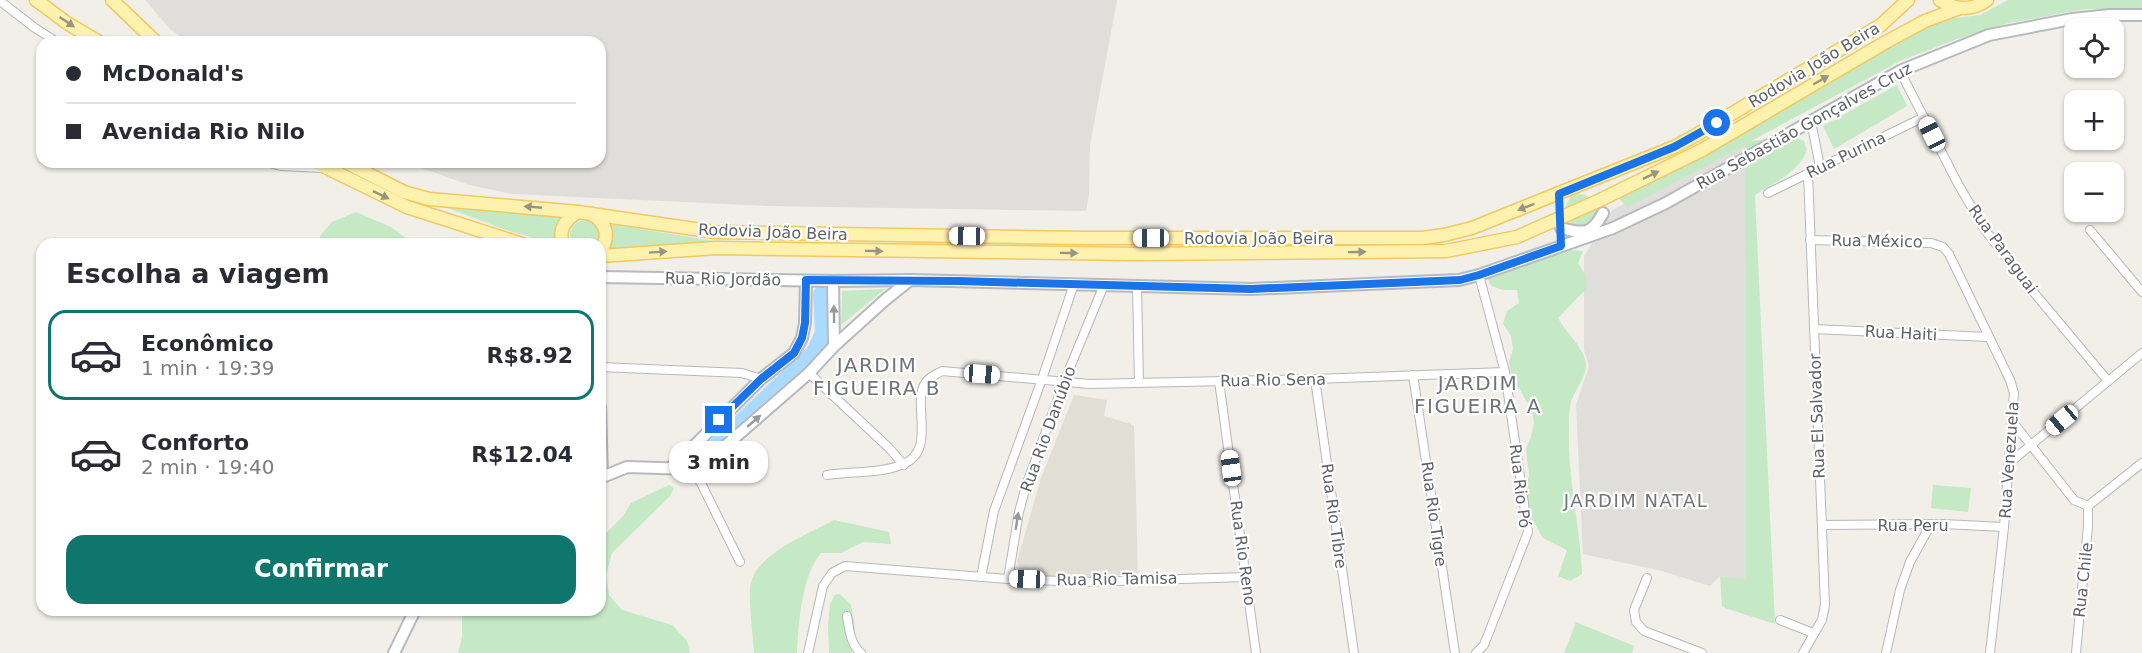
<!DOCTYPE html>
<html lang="pt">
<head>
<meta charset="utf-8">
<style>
  body { margin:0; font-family:"DejaVu Sans",sans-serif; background:#f7f7f7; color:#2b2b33; height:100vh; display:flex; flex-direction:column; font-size:22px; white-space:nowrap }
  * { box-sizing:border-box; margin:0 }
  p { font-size:20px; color:#7c7c81 }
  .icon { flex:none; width:33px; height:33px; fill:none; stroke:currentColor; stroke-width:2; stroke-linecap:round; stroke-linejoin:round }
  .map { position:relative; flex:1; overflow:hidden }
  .panel { position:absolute; left:36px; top:238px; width:570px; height:378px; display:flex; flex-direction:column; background:#fff; border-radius:18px; box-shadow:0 2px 4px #0004 }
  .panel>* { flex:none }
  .guide { position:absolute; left:36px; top:36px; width:570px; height:132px; border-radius:18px; box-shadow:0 2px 4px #0004; display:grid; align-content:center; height:132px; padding:0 30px; background:#fff }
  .fabs { position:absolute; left:2064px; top:18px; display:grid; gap:12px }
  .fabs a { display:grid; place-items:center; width:60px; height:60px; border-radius:12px; background:#fff; box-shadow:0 2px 4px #0004; font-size:30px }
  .end { position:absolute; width:27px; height:27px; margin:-14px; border:8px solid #1a73e8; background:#fff; box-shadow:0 0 0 3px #fff }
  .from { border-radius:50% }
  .bubble { position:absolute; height:42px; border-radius:18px; background:#fff; box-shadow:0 2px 4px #0004; font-size:20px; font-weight:700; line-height:42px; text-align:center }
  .car { position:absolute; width:18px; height:36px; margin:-18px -9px; border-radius:8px; box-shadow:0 0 4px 2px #0007; background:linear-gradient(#fff 24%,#345 0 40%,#fff 0 76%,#345 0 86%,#fff 0) }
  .guide b { display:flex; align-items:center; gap:21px; height:57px; font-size:22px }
  .guide b+b { border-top:2px solid #e1e1e2 }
  .guide i { width:15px; height:15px; background:#2b2b33 }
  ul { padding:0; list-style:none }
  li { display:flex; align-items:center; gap:18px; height:90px; margin:0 12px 9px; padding:0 18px; border:3px solid transparent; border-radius:18px }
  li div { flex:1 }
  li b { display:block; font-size:22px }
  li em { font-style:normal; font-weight:700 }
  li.current { border-color:#0f766e }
  li>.icon { width:54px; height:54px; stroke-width:1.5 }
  h2 { padding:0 30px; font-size:27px; line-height:72px }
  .action { display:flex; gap:12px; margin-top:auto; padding:12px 30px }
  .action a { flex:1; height:69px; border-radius:18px; background:#0f766e; color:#fff; font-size:24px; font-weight:700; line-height:69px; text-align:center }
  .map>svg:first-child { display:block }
  .industrial { fill:#e0deda }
  .education { fill:#e1ded6 }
  .green { fill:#c5e8c5 }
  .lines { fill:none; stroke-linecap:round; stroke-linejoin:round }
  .river { stroke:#aadaff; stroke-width:16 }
  .street-casing { stroke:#b5b8bc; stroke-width:10 }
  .secondary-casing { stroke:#b6babf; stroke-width:14 }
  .primary-casing { stroke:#f2c960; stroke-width:15 }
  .street { stroke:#fff; stroke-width:8 }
  .secondary { stroke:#fff; stroke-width:10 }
  .primary { stroke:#fff2af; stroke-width:12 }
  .oneway { fill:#979581 }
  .oneway2 { fill:#979a9d }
  .route { stroke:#1a73e8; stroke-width:8 }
  .labels { text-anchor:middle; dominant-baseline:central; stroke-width:4.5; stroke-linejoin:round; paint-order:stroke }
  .street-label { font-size:16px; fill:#5f6368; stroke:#fff }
  .neighbourhood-label { font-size:18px; letter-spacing:1.5px; fill:#70757a; stroke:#fff }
  .quarter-label { font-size:20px; letter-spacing:1.5px; fill:#70757a; stroke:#fff }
</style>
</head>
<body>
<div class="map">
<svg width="2142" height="653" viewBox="0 0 2142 653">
  <rect width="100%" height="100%" fill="#f1efe8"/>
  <g class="industrial">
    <path d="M145 0H1117L1090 145 1089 195 1086 211 769 206 512 194 469 185 405 162H600V42H189L170 29Z"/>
    <path d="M1745 142 1746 581 1720 576 1710 586 1662 571 1583 554 1576 405 1589 366 1584 350V256L1612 210Z"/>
  </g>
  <path class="education" d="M1074 395 1107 400 1104 416 1134 425 1138 574 1080 578 1039 577 1022 570 1017 562 1041 478Z"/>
  <g class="green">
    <path d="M2008 0H2142V9H2086L2009 23 1957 39 1900 61 1751 141 1795 137 1804 141 1807 150C1798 173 1775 182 1755 195L1775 624 1722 607 1720 576 1746 580 1745 145 1627 208 1619 198 1684 165 1929 26 1955 18 1980 15Z"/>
    <path d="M1897 85 1907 106 1834 149 1823 126Z"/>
    <path d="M1578 193 1592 198 1563 211 1571 196Z"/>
    <path d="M442 206 562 216C554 225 554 233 556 244L509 231Z"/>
    <path d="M1599 207 1598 218 1590 228 1574 227 1569 221Z"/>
    <path d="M356 212 391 227 414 244H321L320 236 332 222Z"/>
    <path d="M585 220C598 222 602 234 596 244H573C566 233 572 222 585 220Z"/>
    <path d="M610 224 714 241 608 250C613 240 615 235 610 224Z"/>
    <path d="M1560 249 1583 251 1578 263 1585 274 1587 288 1558 318C1565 331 1586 350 1586 365 1586 376 1576 389 1572 399 1569 407 1569 418 1569 426 1567 476 1580 525 1582 574L1570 581 1558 576 1567 550 1543 538 1530 515 1526 489 1529 475 1526 449 1531 437 1534 423 1532 410 1511 375 1509 362 1513 349 1511 336 1503 324 1507 311 1519 303 1517 290H1503L1491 286 1485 273Z"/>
    <path d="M885 289 841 325 842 291Z"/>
    <path d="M669 485 674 488 670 496 612 553 606 575 609 595 622 610 672 625 687 641 690 653H458L462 637V616L464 611 600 610V539L623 516 631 503Z"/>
    <path d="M1933 485 1971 488 1968 512 1931 508Z"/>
    <path d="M834 520 889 532 891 544 863 542 841 553H821C802 575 798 624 797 653H754C753 632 749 609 750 588 753 554 809 534 834 520Z"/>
    <path d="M840 594 851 605 855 627 852 653H829L828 626 830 604 835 595Z"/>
    <path d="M1576 622 1634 646 1632 653H1564Z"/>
  </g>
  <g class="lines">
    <path class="river" d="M705 456 814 352 823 333 821 294"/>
    <g class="street-casing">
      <g id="street">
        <path d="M0 1 35 28 57 42"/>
        <path d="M1900 71 1958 184 1985 230 2031 289 2108 381"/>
        <path d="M1811 121 1820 167"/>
        <path d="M266 162 281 166 323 168"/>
        <path d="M1768 193 1924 117"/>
        <path d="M2090 230 2142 292"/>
        <path d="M1810 240 1931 243 1943 247 1949 254 2010 380 2014 393 2004 527 1990 653"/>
        <path d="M1137 286 1139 383"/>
        <path d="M1814 329 1988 337"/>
        <path d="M600 367 742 373 761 379"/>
        <path d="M809 373 889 448 904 465"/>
        <path d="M1413 375 1455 653"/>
        <path d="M1315 379 1354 653"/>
        <path d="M1219 381 1256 653"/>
        <path d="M2012 421 2074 500 2088 506"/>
        <path d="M2008 464 2142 353"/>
        <path d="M691 469 701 483 740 562"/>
        <path d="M827 475C851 471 878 474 901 465 937 452 913 408 924 385 927 378 935 375 942 371L1090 384 1315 379 1505 372"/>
        <path d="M2088 506 2142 463"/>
        <path d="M1822 525 1943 524 2004 527"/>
        <path d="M981 577 994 511 1042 379 1074 284"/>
        <path d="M1647 578 1634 610 1636 622 1644 631 1702 653"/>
        <path d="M1008 579 1019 512 1026 486 1064 382 1104 285"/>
        <path d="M847 616C849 628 850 644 861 653"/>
        <path d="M1780 620 1813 633"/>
        <path d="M808 653 823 586 832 573 845 566 1008 579 1084 582 1247 577"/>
        <path d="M1476 653 1484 645 1528 532 1505 372 1479 275"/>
        <path d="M1803 653 1822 620 1825 605 1808 173"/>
        <path d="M1886 653 1900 590 1910 562 1931 524"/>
        <path d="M2076 653 2088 526V506"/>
      </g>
    </g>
    <g class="secondary-casing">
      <g id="secondary">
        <path d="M1561 228C1583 234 1592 235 1603 213"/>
        <path d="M600 277 833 281 910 280 1251 289 1459 280 1479 275 1613 228 1666 203 1900 71 1989 35 2072 19 2110 15H2142"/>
        <path d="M833 281 834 346"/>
        <path d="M600 407 602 477"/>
        <path d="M670 468 683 459 692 448 761 379 794 353 802 338 805 323 806 281"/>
        <path d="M600 478 627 467 691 469 708 461 809 373 834 346 885 300 910 280"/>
        <path d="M394 653 415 610"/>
      </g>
    </g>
    <g class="primary-casing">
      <g id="primary">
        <path d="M36 0 67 23 99 42"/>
        <path d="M112 0 156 42"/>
        <path d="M1940 0C1955 10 1972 11 1987 0"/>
        <path d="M315 162 407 207 522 244"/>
        <path d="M345 162 404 192 429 199 578 212 715 232 1082 238H1423L1444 235 1472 228 1674 147 1696 135 1881 25 1908 0"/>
        <path d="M592 214C607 223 610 238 600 251"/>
        <path d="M563 244C558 229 565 220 578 212"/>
        <path d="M600 256 716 248 1134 254 1446 251 1517 237 1598 201 1702 150 1886 42 1925 21 1960 8"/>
      </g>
    </g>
    <use href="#street" class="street"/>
    <use href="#secondary" class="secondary"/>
    <use href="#primary" class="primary"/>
  </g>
  <defs><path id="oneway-solid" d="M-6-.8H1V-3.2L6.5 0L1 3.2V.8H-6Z" transform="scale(1.5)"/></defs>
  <g class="oneway">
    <use href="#oneway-solid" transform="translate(67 22) rotate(34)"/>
    <use href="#oneway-solid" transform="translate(1821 80) rotate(-30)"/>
    <use href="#oneway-solid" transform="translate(1651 175) rotate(-26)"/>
    <use href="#oneway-solid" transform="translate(381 195) rotate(26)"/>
    <use href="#oneway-solid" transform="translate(533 207) rotate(-175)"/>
    <use href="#oneway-solid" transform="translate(1526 207) rotate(159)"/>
    <use href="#oneway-solid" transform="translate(874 251) rotate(1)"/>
    <use href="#oneway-solid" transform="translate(658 252) rotate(-4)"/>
    <use href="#oneway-solid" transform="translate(1357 252) rotate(-1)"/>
    <use href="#oneway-solid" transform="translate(1069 253) rotate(1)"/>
  </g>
  <g class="oneway2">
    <use href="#oneway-solid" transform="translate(834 314) rotate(-91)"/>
    <use href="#oneway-solid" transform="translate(754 421) rotate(-41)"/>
    <use href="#oneway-solid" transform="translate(1017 521) rotate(-81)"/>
  </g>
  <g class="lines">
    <path class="route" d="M719 420 761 379 794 353 802 338 805 323 806 280 958 281 1251 289 1460 280 1479 275 1561 246 1559 194 1674 147 1717 123"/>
  </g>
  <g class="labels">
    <g class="street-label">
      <text transform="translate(1814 65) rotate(-31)">Rodovia João Beira</text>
      <text transform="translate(1804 126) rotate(-29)">Rua Sebastião Gonçalves Cruz</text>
      <text transform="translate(1846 155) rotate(-26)">Rua Purina</text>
      <text transform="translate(773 232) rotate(2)">Rodovia João Beira</text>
      <text x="1259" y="238">Rodovia João Beira</text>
      <text transform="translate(1877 241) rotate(1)">Rua México</text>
      <text transform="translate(2003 249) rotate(54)">Rua Paraguai</text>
      <text transform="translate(723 279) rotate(1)">Rua Rio Jordão</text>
      <text transform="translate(1901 333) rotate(3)">Rua Haiti</text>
      <text transform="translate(1273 380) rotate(-1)">Rua Rio Sena</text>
      <text transform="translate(1817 416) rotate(-92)">Rua El Salvador</text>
      <text transform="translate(1048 429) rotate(-70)">Rua Rio Danúbio</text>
      <text transform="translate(2009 460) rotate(-86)">Rua Venezuela</text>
      <text transform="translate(1520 486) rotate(83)">Rua Rio Pó</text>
      <text transform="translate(1434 514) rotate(82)">Rua Rio Tigre</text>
      <text transform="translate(1334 516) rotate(82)">Rua Rio Tibre</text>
      <text x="1913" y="525">Rua Peru</text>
      <text transform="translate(1243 553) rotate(82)">Rua Rio Reno</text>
      <text transform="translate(1117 579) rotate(-1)">Rua Rio Tamisa</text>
      <text transform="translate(2083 580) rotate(-84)">Rua Chile</text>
    </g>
    <g class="neighbourhood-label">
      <text x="1636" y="500">JARDIM NATAL</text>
    </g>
    <g class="quarter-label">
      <text x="877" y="365">JARDIM<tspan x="877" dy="23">FIGUEIRA B</tspan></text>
      <text x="1478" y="383">JARDIM<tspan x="1478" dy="23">FIGUEIRA A</tspan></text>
    </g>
  </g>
</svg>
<div class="fabs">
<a><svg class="icon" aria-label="locate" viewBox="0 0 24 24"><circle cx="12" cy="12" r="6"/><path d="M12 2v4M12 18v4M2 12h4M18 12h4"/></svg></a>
<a>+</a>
<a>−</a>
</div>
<i class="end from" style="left:1717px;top:123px"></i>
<i class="end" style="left:719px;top:420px"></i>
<div class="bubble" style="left:669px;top:441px;width:99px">3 min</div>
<i class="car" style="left:1932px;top:134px;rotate:333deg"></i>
<i class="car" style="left:967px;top:236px;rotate:271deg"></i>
<i class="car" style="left:1151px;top:238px;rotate:270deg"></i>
<i class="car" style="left:982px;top:374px;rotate:94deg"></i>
<i class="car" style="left:2062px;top:420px;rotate:230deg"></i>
<i class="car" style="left:1231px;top:468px;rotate:352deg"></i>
<i class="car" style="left:1027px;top:579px;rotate:272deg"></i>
<div class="guide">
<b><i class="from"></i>McDonald's</b>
<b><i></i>Avenida Rio Nilo</b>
</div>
<section class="panel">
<h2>Escolha a viagem</h2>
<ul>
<li class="current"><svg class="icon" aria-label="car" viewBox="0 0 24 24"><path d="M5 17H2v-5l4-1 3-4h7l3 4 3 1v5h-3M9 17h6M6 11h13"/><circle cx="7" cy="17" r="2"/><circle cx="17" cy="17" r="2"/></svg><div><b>Econômico</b><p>1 min · 19:39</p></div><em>R$8.92</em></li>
<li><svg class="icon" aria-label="car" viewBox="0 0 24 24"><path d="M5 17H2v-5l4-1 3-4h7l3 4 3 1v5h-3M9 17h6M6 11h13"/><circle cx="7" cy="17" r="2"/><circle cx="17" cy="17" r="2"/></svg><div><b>Conforto</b><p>2 min · 19:40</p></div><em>R$12.04</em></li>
</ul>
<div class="action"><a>Confirmar</a></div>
</section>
</div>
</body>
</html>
